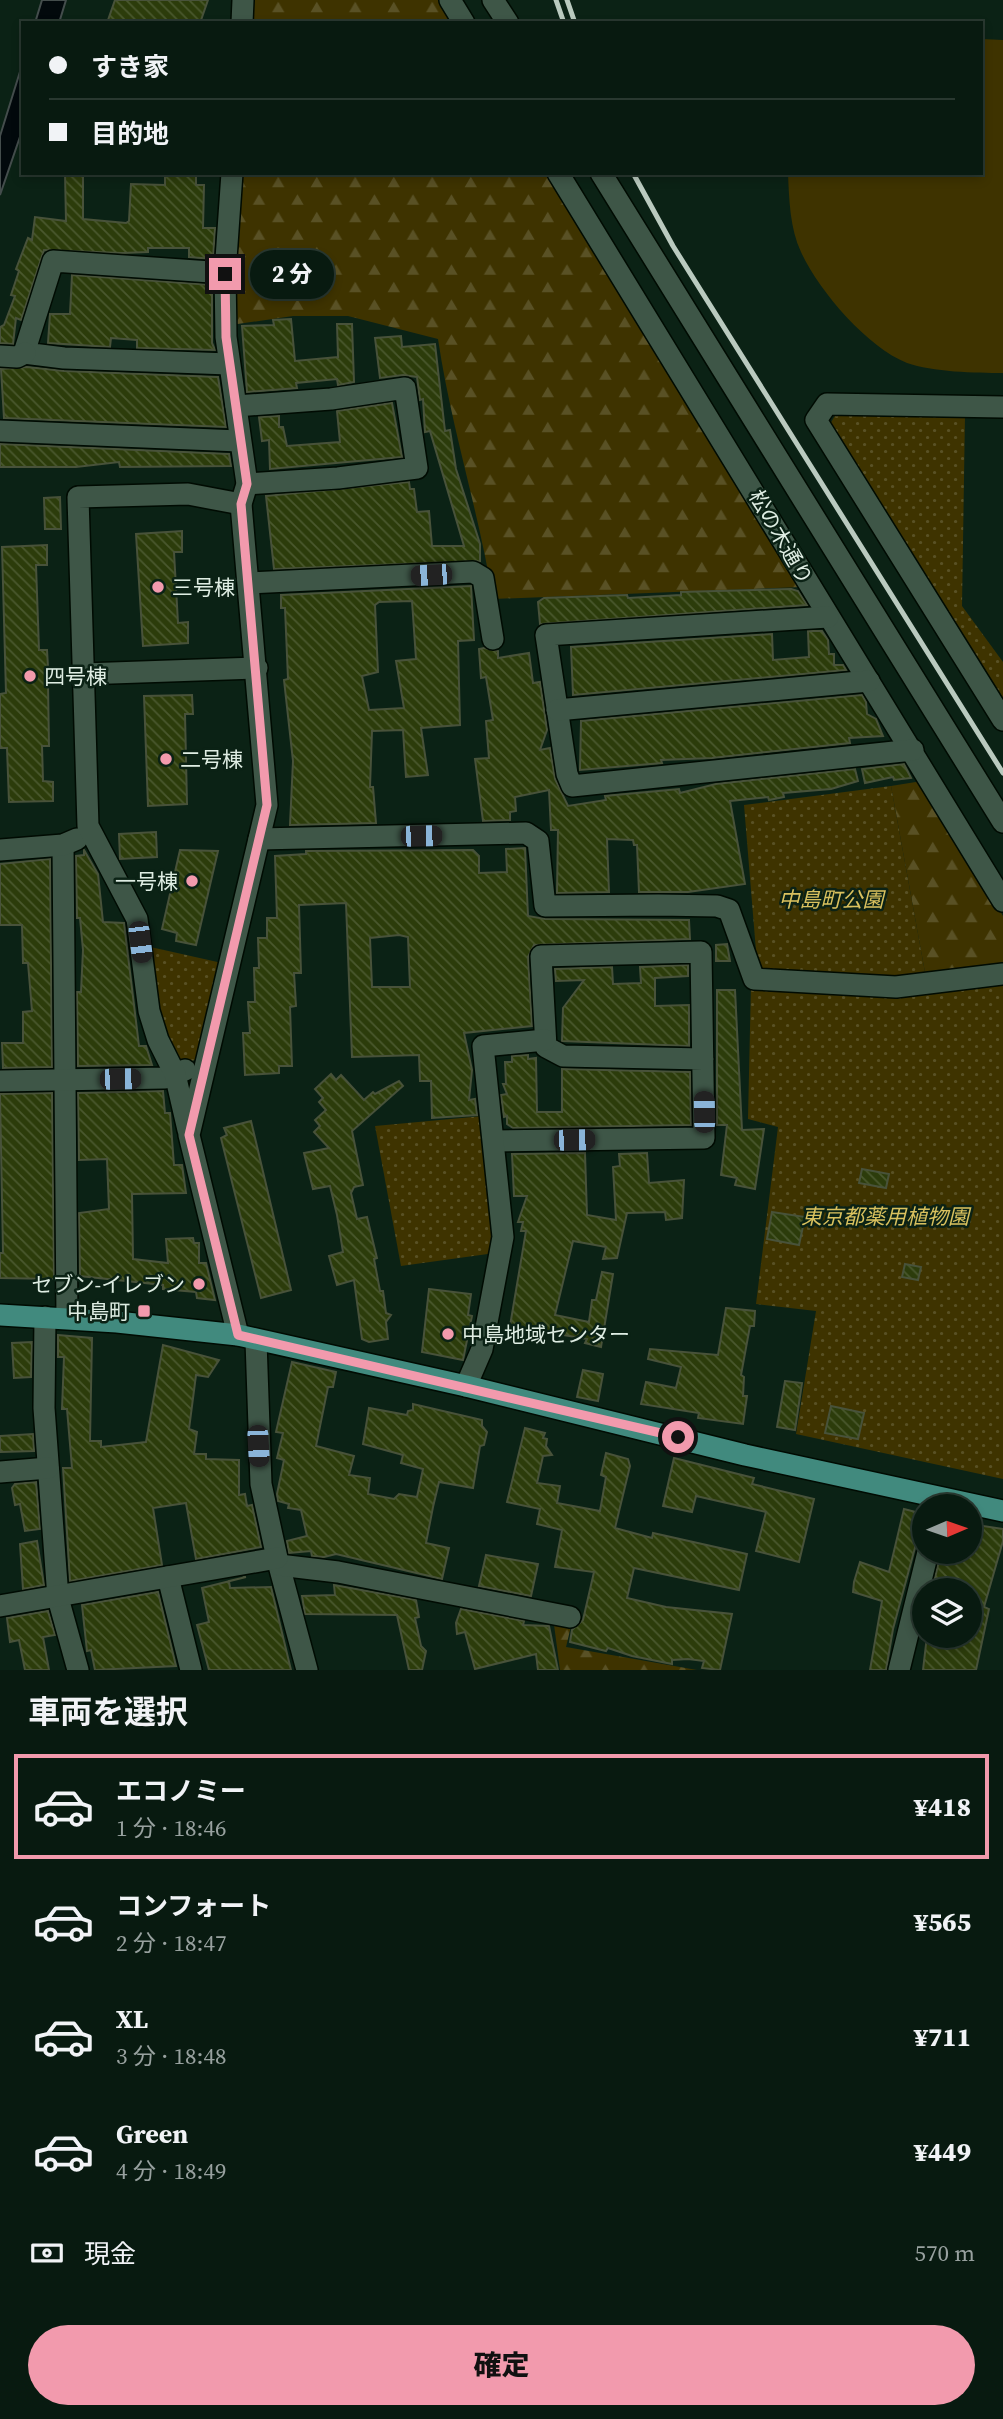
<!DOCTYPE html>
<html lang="ja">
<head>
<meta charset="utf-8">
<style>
  body { margin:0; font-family:"Source Serif 4","Noto Sans JP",serif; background:#112319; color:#f1f3f6; height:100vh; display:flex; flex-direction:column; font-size:26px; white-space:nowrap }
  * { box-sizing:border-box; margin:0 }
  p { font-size:23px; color:#98a19f }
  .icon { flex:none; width:38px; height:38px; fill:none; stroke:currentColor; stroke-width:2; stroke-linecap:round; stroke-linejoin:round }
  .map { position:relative; height:1670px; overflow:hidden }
  .side { display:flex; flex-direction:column; background:#081a10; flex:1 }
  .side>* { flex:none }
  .banner { position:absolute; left:21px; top:21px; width:962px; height:154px; border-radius:0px; box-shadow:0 4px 10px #0003,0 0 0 2px #293830; display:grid; align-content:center; height:154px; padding:0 28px; background:#081a10 }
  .needle { width:46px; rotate:88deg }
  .buttons { position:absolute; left:912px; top:1494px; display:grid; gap:14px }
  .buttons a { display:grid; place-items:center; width:70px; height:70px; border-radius:50%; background:#081a10; box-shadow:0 4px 10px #0003,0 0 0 2px #293830; font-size:35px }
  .end { position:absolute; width:32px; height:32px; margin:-16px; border:9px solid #f29aad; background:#111; box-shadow:0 0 0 4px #111 }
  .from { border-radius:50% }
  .bubble { position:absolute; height:49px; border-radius:24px; background:#081a10; box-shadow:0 4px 10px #0003,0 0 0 2px #293830; font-size:23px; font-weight:800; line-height:49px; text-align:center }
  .car { position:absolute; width:21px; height:42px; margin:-21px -10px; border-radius:9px; box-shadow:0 0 5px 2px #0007; background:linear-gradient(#222 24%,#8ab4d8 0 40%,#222 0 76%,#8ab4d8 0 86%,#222 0) }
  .banner b { display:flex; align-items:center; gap:24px; height:66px; font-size:26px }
  .banner b+b { border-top:2px solid #293830 }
  .banner i { width:18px; height:18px; background:#f1f3f6 }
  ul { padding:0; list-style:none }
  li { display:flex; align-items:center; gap:21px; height:105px; margin:0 14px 10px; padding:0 14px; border:4px solid transparent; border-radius:0px }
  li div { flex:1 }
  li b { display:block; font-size:26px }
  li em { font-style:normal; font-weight:800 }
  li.current { border-color:#f29aad }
  li>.icon { width:63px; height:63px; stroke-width:1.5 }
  h2 { padding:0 28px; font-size:32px; line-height:84px }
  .pay { display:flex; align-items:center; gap:18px; height:77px; padding:0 28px; font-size:26px }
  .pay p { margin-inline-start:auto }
  .cta { display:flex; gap:14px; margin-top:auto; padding:14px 28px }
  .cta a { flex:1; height:80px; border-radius:42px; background:#f29aad; color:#111; font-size:28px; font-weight:800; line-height:80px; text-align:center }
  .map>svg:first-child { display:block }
  .grass { fill:#3e3300 }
  .forest { fill:url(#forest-firs) }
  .park { fill:url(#park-dots) }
  .water { fill:#02090c; stroke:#444d4c; stroke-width:2 }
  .building { fill:url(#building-back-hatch); stroke:#48523a; stroke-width:2; fill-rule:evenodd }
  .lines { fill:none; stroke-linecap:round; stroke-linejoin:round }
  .minor-casing { stroke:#000b02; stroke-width:24 }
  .major-casing { stroke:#000b02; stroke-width:24 }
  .minor { stroke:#3e5647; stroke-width:21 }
  .major { stroke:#418a7e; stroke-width:21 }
  .rail { stroke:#bacabf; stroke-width:5 }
  .route { stroke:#f29aad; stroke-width:9 }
  .poi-dot { fill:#f29aad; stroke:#0b2215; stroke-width:2.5 }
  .labels { text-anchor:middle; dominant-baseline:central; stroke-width:5; stroke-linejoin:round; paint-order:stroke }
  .street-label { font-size:21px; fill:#dfede3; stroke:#0b2215 }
  .poi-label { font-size:21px; fill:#dfede3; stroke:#0b2215; text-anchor:start }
  .park-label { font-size:21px; font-style:italic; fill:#d9c15e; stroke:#0b2215 }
</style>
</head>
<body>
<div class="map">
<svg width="1003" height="1670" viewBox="0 0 1003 1670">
  <defs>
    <pattern id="forest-firs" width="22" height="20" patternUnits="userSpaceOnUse" patternTransform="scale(1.75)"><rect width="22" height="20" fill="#3e3300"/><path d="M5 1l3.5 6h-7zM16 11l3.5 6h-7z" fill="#595125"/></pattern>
    <pattern id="park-dots" width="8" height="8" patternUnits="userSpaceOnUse" patternTransform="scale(1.75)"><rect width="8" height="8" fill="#3e3300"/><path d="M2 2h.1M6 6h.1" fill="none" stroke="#595125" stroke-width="1.8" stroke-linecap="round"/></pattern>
    <pattern id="building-back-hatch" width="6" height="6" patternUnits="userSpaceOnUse" patternTransform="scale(1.75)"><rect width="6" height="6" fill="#2c3c0b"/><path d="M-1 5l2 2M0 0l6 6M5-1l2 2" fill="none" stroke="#4a582e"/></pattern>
  </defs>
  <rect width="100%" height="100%" fill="#0b2215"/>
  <path class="grass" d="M982 39 1003 40V373C976 373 932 372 907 363 867 347 819 291 801 252 790 229 789 199 788 173H982Z"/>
  <g class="forest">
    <path d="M251 0H438L452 23H249Z"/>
    <path d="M237 173H546L802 587 493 599C479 512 451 427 438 339L348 316H293L231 325Z"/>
    <path d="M922 781 1003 916V966L926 978 891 786Z"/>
    <path d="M553 1617 572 1622 566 1647 697 1670H560Z"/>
  </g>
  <g class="park">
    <path d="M837 412 965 415 962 606 1003 662V704L829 426Z"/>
    <path d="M891 786 926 978 766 975 757 963 744 805Z"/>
    <path d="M146 946 222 963 200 1058 181 1065 163 1039Z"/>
    <path d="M1003 979V1479L796 1434 816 1311 756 1304 778 1127 748 1119 751 984Z"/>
    <path d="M483 1116 495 1253 401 1266 375 1126Z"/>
  </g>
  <g class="water">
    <path d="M42 0H66L59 23H35Z"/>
    <path d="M23 62V128L0 195V136Z"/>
  </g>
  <g class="building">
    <path d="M115 0H208L200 23H107Z"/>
    <path d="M65 173H83V219L126 223 129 221 131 184 165 185V175L196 173V185H204L203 228H215L213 259 189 257V248H148V252L122 253 44 250 21 320 16 318 13 344 0 343V327L4 325 15 296 11 295 19 271 16 269 28 238 32 240 35 217 66 221Z"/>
    <path d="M72 275 212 285V343L215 350 137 348V340L111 338 110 347 48 343 50 314H70Z"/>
    <path d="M291 319 295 361 338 357 337 324H352L354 382 338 385 337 379 296 383 297 388 247 392 242 326 274 325 273 320Z"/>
    <path d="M401 336 402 347 435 344 445 431 450 430 456 469 480 544V561L274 569 266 496 409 482 410 489H414L417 512 429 511 432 546H464L430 431 425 432 423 399 420 400 417 377 403 375 380 378 375 338Z"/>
    <path d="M27 367 64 371 218 377 226 427 4 418 1 369Z"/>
    <path d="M392 403 402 457 270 469 269 440 262 441 259 417 279 416V427H283L287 446 340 442 337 411Z"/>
    <path d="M0 444 229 454 231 466 120 467 119 462 76 467H0Z"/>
    <path d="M60 497 61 529H45L44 498Z"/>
    <path d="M182 531V552H174L178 623 188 622V643L143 646 136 534Z"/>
    <path d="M47 545V565H36L39 650H47L48 667H54L55 684H48L49 746H42L43 781 53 782V801L9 802 7 748H0V694L6 693 2 547Z"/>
    <path d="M471 586 474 640 458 641 460 725 421 728 428 775 406 777 403 730 372 731 370 787H373L376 823 290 825 293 761 284 680 288 679 285 608H281V595ZM412 601 416 659 396 661 404 708 369 710 362 676 378 672 375 605 379 602Z"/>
    <path d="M791 589 798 591 807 605 540 624 538 602 544 598 627 595 628 598 681 595V592Z"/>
    <path d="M808 631H822L828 640 829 654H834V665H843L846 670 573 695 571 647 772 634 773 660 809 657Z"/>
    <path d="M484 648 498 651V658L529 653 533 683 540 682 547 730 540 750 550 748 555 779 568 806 606 800 605 796 679 789 680 793 716 784 855 769 858 781 831 789 783 793 784 797 769 800 768 797 730 801 745 884 688 892H639L637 845H634L633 840 607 839 609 892 557 893 558 830H551L549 790 515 797 516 811 510 812V820L483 821 475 759 489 758 486 721 493 720 486 677 481 678 479 649Z"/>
    <path d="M192 695 193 714H185L187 804 148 806 144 696Z"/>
    <path d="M862 695 866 702 867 714 876 719 883 736 849 738 850 743 712 758 661 760 662 763 580 770 581 721Z"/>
    <path d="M904 764 911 778 894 780 893 777 865 783 862 769Z"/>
    <path d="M156 832 157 857 120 859 119 834Z"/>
    <path d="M525 848 528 916 545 919 689 920 690 939 534 945 528 957 532 1026 464 1033 472 1070 469 1100 475 1099 477 1115 432 1118 431 1081H420L419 1055 352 1057 346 903 299 905 301 973H294L296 1006 290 1007 292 1066H279V1073L245 1075 243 1033H250L248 1002H255L254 968H259L258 938H267V918H277L275 856 306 854V851L473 850 479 856V873L507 872 506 849ZM399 935 408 937 410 987H372L370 938Z"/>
    <path d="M84 850 98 874 103 922 124 923 139 1046H146L152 1065 78 1066 77 992H81L83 950 80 918H77L76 856 84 855Z"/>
    <path d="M180 850 218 851 196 945 176 941 177 933 162 929Z"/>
    <path d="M50 859 52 1067 3 1068 2 1043H23V1012L32 1011 28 963H23L22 925H0V864Z"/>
    <path d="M727 944 730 961H716V945Z"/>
    <path d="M688 965V976L655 978V1006L689 1005V1046L562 1041 563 1008 584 980 556 981 555 969 612 967 613 984 641 983 640 967Z"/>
    <path d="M717 990H735L742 1130 764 1129 755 1189 735 1185 737 1178 721 1175 727 1125H717Z"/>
    <path d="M528 1055V1059L536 1058 537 1112H562V1069L690 1072 691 1125 513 1128 507 1124V1116L504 1117 501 1095 507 1094 503 1084H506L505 1062H512V1056Z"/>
    <path d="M331 1074 336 1080 341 1075 364 1100 373 1092 375 1094 399 1081 403 1086 352 1131 363 1185 354 1187 351 1193 357 1219 367 1217 377 1258 374 1259 380 1291H383L386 1313 391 1315 386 1322 388 1339 369 1342 362 1339 354 1280 337 1285 329 1256 343 1252 337 1215 330 1186 313 1189 304 1153 329 1148 314 1132 320 1126 315 1120 326 1110 319 1102 323 1098 315 1089Z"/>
    <path d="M163 1091 165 1113H170L174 1165H182L186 1193 132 1194 133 1259 168 1263 166 1239 193 1238 194 1243H199V1263H206L215 1300 197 1298 196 1292 163 1289V1285L80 1276 79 1213 109 1209 107 1159 79 1160 78 1093Z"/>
    <path d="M52 1093 54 1279 0 1278V1253H3L0 1094Z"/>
    <path d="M251 1121 291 1290 261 1298 221 1138 227 1135 224 1128Z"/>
    <path d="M585 1153 587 1215 616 1220 613 1167 620 1166 619 1154 647 1153 649 1183 684 1180 682 1218 666 1220 665 1212 627 1213 617 1258 603 1259 606 1247 573 1241 555 1315 589 1322 592 1300H596L602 1272 613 1274 601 1347 585 1343 587 1339 510 1326 526 1231H521L523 1222H518L527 1196H514L512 1154Z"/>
    <path d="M862 1169 889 1174 886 1188 859 1183Z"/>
    <path d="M772 1212 805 1217 799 1245 767 1239Z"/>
    <path d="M905 1264 921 1267 918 1280 902 1277Z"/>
    <path d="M429 1289 471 1294 468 1315 472 1316 463 1360 422 1352Z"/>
    <path d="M726 1308 755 1311 754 1326H750L741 1375 744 1377 743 1396H747L743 1424 698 1418 699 1413 641 1404 646 1382 676 1388 681 1367 648 1359 650 1349 718 1355Z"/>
    <path d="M58 1335 92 1338 90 1441H101V1447L146 1442 163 1345 219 1360 208 1377 196 1375 189 1429 197 1432 194 1454H206V1459L239 1460V1495L245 1494 247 1506 252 1505 261 1547 196 1559 186 1503 153 1508 162 1565 70 1581 63 1468H72L67 1409H62L64 1357H58Z"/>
    <path d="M32 1342 31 1377 14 1378 12 1343Z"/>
    <path d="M292 1362 336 1372 333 1387H328L316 1446 354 1456 349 1475 370 1478 368 1494 394 1499 399 1494 417 1497 423 1469 401 1463 403 1455 363 1444 369 1408 407 1415 408 1411 413 1410V1404L482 1420V1426L487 1432 484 1445 480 1446 473 1488 439 1482 433 1507 426 1543 449 1548 442 1579 336 1554 324 1557 312 1556 311 1551 289 1553 287 1541 307 1536 301 1510 288 1508 289 1504 278 1501 277 1494 284 1460 277 1458 283 1433 276 1432Z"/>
    <path d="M583 1370 603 1374 598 1401 577 1397Z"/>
    <path d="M785 1381 802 1383 795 1430 777 1427Z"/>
    <path d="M831 1406 864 1413 858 1439 825 1433Z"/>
    <path d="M525 1428 545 1433 543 1438 547 1439 546 1446 552 1455 543 1456 537 1483 560 1486 557 1503 600 1511 606 1477 601 1475 606 1453 628 1459 630 1466 615 1528 652 1538 653 1533 747 1554 739 1590 634 1568 627 1598 666 1607 732 1614 720 1670 702 1668 704 1661 688 1659 672 1660V1664L632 1656 608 1648 606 1651 570 1642 572 1630 583 1620 594 1572 555 1567 562 1530 537 1524 540 1509 507 1502Z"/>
    <path d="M33 1434 34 1451 0 1452V1436Z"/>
    <path d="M674 1458 754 1478 752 1484 814 1499 799 1562 756 1551 766 1512 696 1496 692 1512 663 1506Z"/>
    <path d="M36 1482 40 1529 25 1531 20 1504 15 1505 12 1488 15 1484Z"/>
    <path d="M904 1509 920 1513 923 1518 893 1629 886 1670H870L882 1601 853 1592 854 1582 860 1562 889 1572Z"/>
    <path d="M970 1524 1003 1529V1541L984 1607 989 1609 976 1670H923L927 1636H970V1591H932L941 1552H970Z"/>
    <path d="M37 1541 44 1585 23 1589 20 1544Z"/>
    <path d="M486 1555 538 1564 531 1596 479 1586Z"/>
    <path d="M246 1577 229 1581 230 1588 271 1587 291 1670H209L197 1625 209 1622 202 1588Z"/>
    <path d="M334 1585 416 1600 419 1617 415 1618 421 1646 426 1651 422 1670H409L397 1615 305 1614 302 1596 335 1595Z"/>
    <path d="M158 1592 176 1666 95 1670 91 1650 87 1651 82 1605Z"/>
    <path d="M461 1609 524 1621 523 1625 549 1626 558 1670H538L536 1654 475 1669 465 1632 457 1634 456 1623Z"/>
    <path d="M48 1611 55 1635 43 1637 49 1670H25L19 1640 10 1642 7 1618Z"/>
  </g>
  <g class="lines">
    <g class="minor-casing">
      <g id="minor">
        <path d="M450 0 464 23"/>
        <path d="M493 0 508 23"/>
        <path d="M242 23 243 0"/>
        <path d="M232 173 225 273 226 337 247 484 241 504 267 805 189 1135 238 1335"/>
        <path d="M558 173 1003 901"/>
        <path d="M601 173 1003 822"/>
        <path d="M225 273 53 261 24 353 64 358 229 364"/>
        <path d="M0 356 17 357 25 353"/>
        <path d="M236 406 331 399 405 388 417 468 338 478 247 484"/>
        <path d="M1003 407 827 404 816 420 1003 720"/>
        <path d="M0 431 239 441"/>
        <path d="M250 583 473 572 483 578 493 639"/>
        <path d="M828 617 546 635 567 774 572 786 913 750"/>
        <path d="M83 674 257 668"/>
        <path d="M557 710 869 681"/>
        <path d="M259 839 526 833 538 841 545 906 658 905 717 906 729 910 754 979 896 987 1003 974"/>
        <path d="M63 845 67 1318"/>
        <path d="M0 850 63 845 77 839"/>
        <path d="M0 1081 165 1078 185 1070"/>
        <path d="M188 1130 175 1074 158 1040 149 1011 137 919 88 826 78 497 188 494 241 504"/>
        <path d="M495 1141 704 1138 701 952 541 956 546 1047 563 1056 703 1059"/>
        <path d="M45 1317 44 1408 58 1598 78 1670"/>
        <path d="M256 1341 261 1484 277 1558 307 1670"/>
        <path d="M466 1386 482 1349 503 1237 483 1046 545 1040"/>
        <path d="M0 1472 48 1468"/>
        <path d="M279 1565 338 1572 570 1617"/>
        <path d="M168 1577 191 1670"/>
        <path d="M0 1606 277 1558"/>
        <path d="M899 1670 928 1552"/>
      </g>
    </g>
    <g class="major-casing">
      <path id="major" d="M0 1315 117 1322 238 1335 466 1386 745 1455 1003 1511"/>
    </g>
    <use href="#minor" class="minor"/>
    <use href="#major" class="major"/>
    <g class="rail">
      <path d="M556 0 564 23"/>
      <path d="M567 0 575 23"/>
      <path d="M633 173 673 246 1003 773"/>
    </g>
  </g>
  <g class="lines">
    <path class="route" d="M225 274 226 337 247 484 241 504 267 805 189 1135 238 1335 678 1437"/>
  </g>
  <g class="poi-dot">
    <circle cx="158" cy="587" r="7"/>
    <circle cx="30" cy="676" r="7"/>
    <circle cx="166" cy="759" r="7"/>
    <circle cx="192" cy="881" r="7"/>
    <circle cx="199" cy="1284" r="7"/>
    <rect x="137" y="1304" width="14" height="14" rx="3.5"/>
    <circle cx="448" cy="1334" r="7"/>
  </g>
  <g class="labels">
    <g class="street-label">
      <text transform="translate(781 537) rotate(60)">松の木通り</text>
    </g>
    <g class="poi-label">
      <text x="172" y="587">三号棟</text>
      <text x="44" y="676">四号棟</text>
      <text x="180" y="759">二号棟</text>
      <text x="178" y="881" text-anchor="end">一号棟</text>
      <text x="185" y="1284" text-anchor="end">セブン-イレブン</text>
      <text x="130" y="1311" text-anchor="end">中島町</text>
      <text x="462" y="1334">中島地域センター</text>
    </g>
    <g class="park-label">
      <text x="831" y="899">中島町公園</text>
      <text x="885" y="1216">東京都薬用植物園</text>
    </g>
  </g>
</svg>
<div class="buttons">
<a><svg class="needle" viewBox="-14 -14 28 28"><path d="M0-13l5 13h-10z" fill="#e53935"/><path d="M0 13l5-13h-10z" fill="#98a19f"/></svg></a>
<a><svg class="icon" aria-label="layers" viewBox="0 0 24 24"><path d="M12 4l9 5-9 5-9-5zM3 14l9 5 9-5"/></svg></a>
</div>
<i class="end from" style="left:678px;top:1437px"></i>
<i class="end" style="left:225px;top:274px"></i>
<div class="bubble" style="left:250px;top:250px;width:84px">2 分</div>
<i class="car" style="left:431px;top:575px;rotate:267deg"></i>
<i class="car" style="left:421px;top:836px;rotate:89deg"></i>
<i class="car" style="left:140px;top:942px;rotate:173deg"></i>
<i class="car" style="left:120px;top:1079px;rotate:89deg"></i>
<i class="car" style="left:704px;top:1112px;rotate:359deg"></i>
<i class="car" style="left:574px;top:1140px;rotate:89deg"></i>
<i class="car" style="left:258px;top:1446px;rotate:177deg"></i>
<div class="banner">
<b><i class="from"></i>すき家</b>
<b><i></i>目的地</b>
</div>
</div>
<section class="side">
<h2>車両を選択</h2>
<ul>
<li class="current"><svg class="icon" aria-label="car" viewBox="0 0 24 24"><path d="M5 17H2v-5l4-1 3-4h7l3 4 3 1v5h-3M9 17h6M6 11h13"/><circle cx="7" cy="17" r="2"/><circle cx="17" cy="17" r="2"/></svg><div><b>エコノミー</b><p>1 分 · 18:46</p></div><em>¥418</em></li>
<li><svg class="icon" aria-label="car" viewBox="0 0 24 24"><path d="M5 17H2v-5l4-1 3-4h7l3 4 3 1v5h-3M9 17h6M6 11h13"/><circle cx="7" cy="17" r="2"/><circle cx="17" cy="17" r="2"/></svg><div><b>コンフォート</b><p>2 分 · 18:47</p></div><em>¥565</em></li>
<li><svg class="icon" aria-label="car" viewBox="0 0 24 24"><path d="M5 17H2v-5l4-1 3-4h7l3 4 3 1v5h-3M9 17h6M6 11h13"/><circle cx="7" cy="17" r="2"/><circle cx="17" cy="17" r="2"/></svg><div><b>XL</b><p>3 分 · 18:48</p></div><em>¥711</em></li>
<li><svg class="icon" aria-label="car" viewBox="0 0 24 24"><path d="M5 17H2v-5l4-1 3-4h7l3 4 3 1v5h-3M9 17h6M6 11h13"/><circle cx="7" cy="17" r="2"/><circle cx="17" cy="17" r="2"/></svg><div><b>Green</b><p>4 分 · 18:49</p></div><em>¥449</em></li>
</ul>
<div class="pay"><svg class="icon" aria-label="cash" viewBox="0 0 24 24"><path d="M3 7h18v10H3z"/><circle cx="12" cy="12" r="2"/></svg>現金<p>570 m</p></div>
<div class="cta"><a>確定</a></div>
</section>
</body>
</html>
